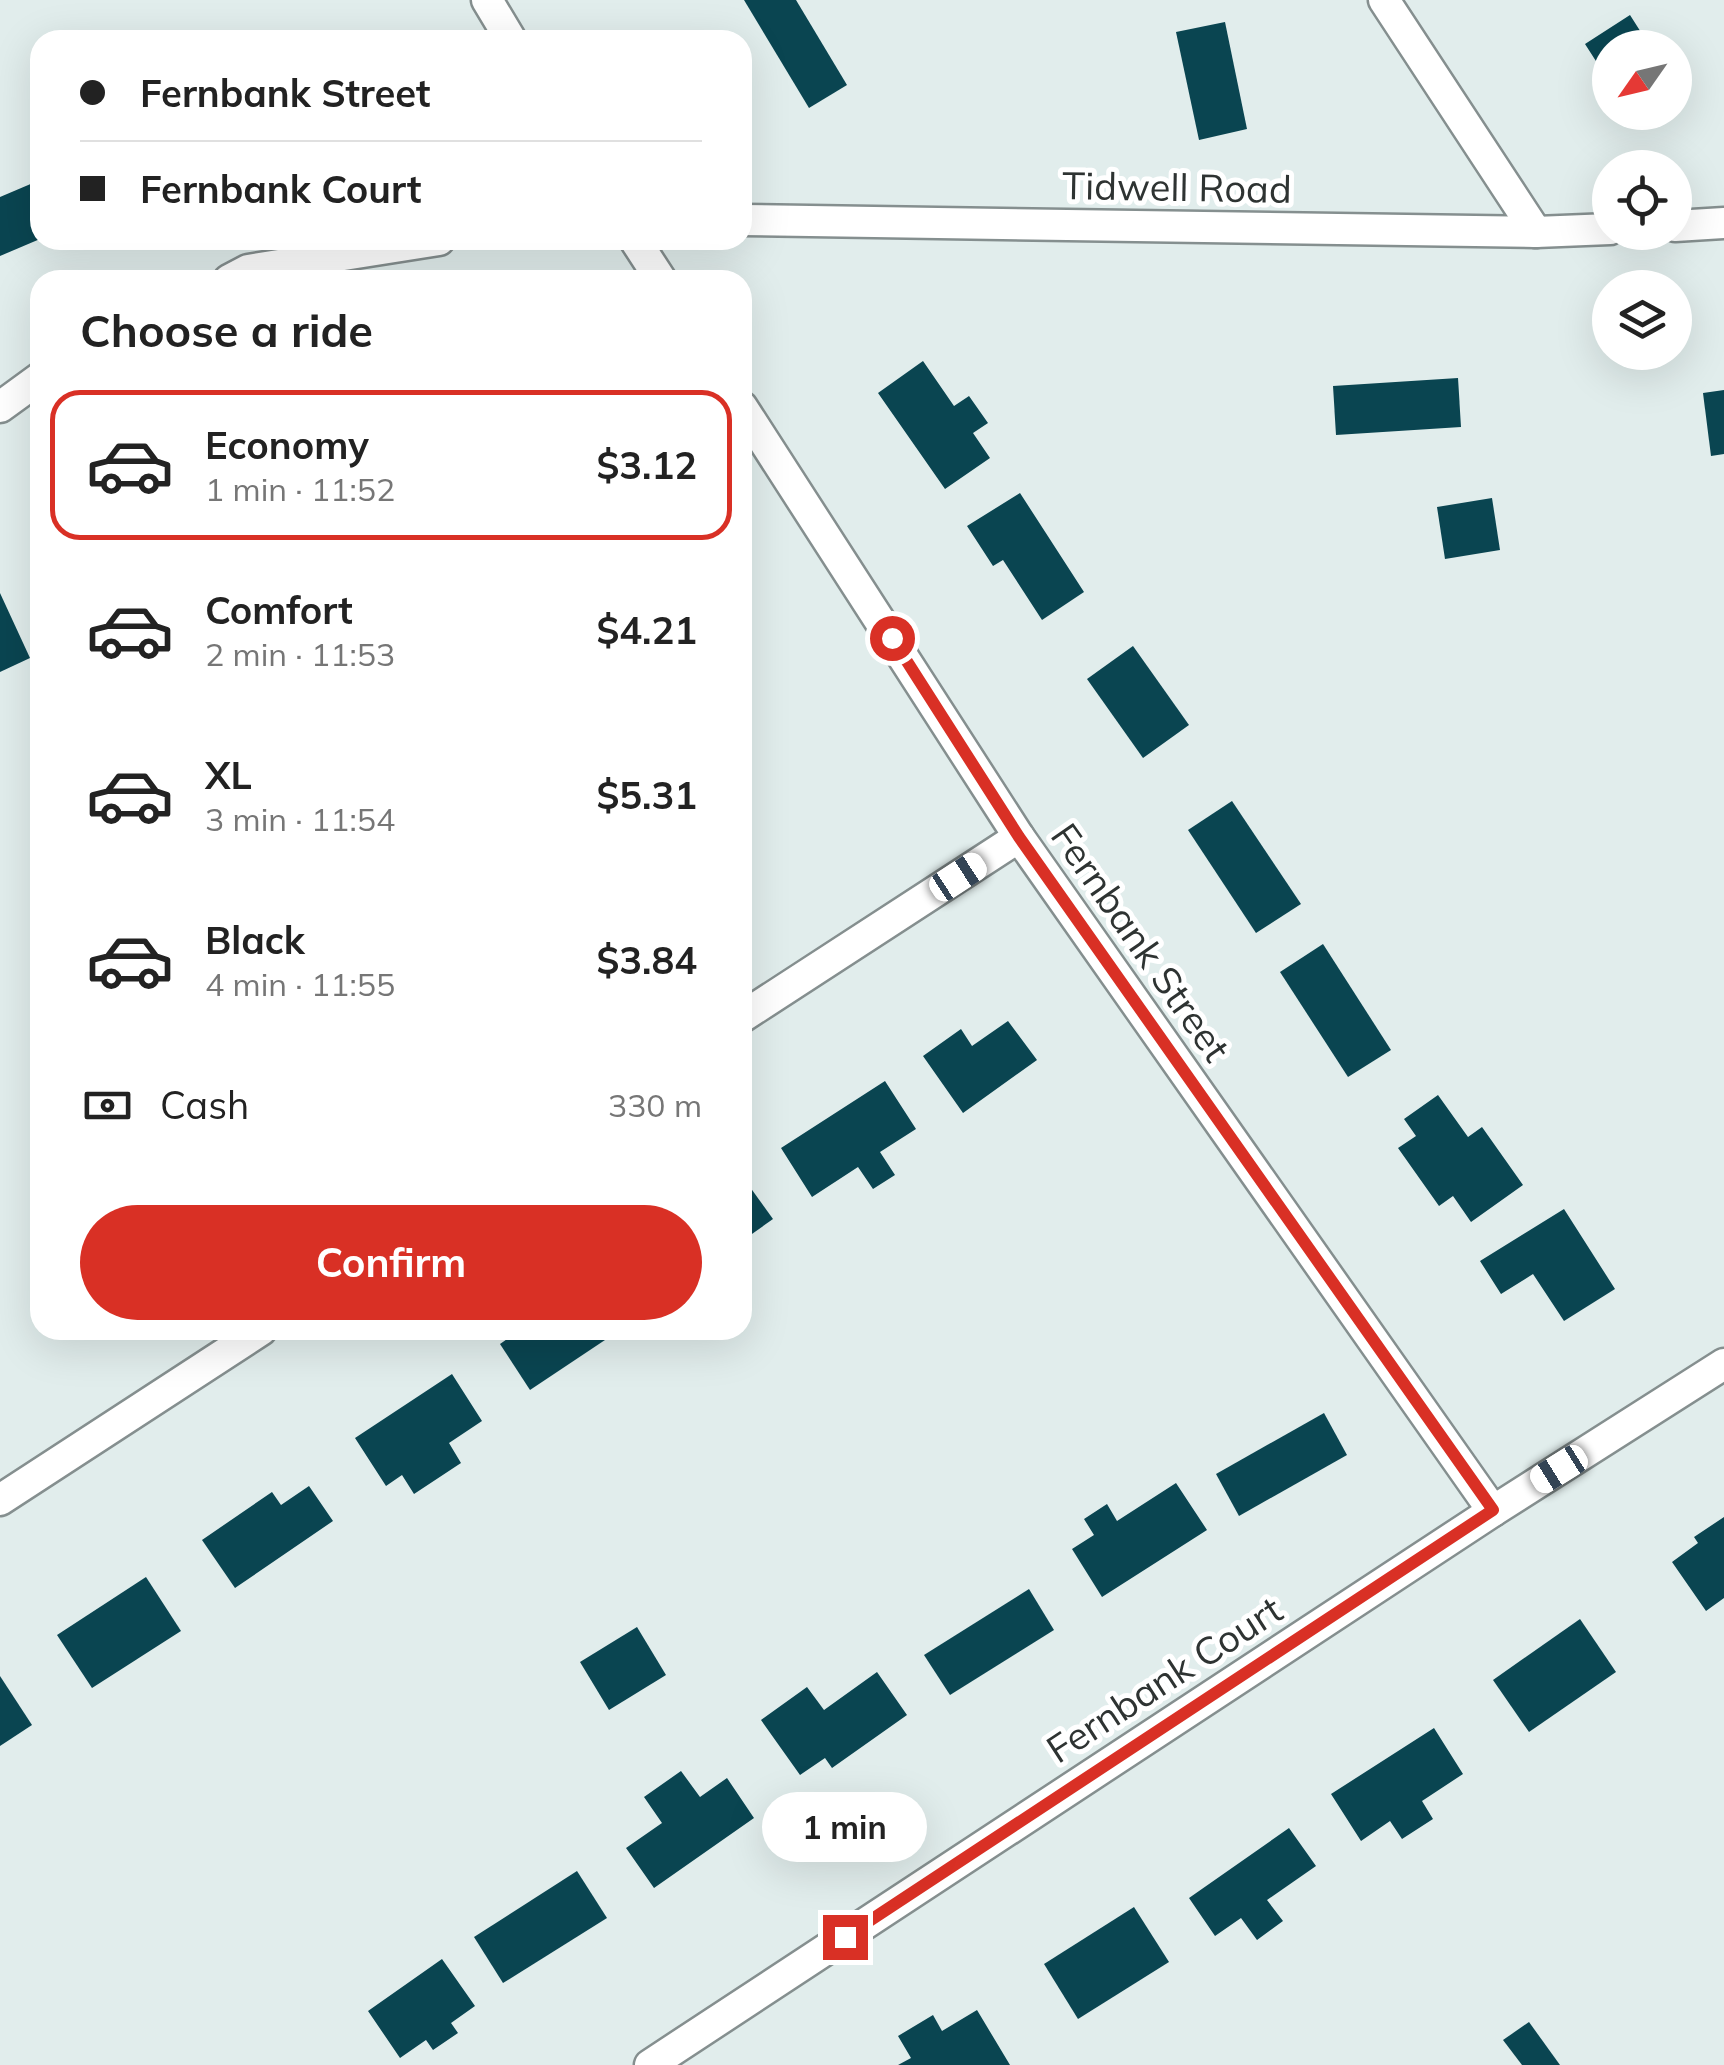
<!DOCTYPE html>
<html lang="en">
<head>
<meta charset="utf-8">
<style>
  body { margin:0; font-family:Mulish,sans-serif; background:#f6f6f6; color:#222; height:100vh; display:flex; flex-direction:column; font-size:38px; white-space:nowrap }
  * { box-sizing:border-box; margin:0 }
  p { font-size:32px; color:#767676 }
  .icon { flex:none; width:55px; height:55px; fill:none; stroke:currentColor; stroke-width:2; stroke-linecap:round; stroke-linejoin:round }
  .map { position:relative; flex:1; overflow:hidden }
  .side { position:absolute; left:30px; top:270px; width:722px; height:1070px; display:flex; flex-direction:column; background:#fff; border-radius:30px; box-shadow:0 10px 40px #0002 }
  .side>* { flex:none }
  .guide { position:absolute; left:30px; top:30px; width:722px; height:220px; border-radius:30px; box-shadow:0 10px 40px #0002; display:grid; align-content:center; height:220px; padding:0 50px; background:#fff }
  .needle { width:65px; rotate:236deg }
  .controls { position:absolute; left:1592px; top:30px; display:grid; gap:20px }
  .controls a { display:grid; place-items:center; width:100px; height:100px; border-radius:50%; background:#fff; box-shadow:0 10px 40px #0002; font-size:50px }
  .end { position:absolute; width:45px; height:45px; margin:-22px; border:12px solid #d93025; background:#fff; box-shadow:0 0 0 5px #fff }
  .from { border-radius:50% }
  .bubble { position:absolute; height:70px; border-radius:35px; background:#fff; box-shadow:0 10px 40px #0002; font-size:32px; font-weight:700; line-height:70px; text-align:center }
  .car { position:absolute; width:30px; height:60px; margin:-30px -15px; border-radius:12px; box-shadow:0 0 8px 2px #0007; background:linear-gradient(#fff 24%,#345 0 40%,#fff 0 76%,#345 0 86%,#fff 0) }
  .guide b { display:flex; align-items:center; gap:35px; height:95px; font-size:38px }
  .guide b+b { border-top:2px solid #e0e0e0 }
  .guide i { width:25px; height:25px; background:#222 }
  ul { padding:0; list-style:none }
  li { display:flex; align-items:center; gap:30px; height:150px; margin:0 20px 15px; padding:0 30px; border:5px solid transparent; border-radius:30px }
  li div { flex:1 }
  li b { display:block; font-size:38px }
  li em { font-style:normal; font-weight:700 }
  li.on { border-color:#d93025 }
  li>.icon { width:90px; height:90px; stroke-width:1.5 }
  h2 { padding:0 50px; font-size:45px; line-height:120px }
  .pay { display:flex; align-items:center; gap:25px; height:110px; padding:0 50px; font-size:38px }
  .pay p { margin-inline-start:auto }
  .primary-button { display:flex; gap:20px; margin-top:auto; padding:20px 50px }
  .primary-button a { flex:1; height:115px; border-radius:60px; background:#d93025; color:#fff; font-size:40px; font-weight:700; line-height:115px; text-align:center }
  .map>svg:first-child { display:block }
  .building { fill:#0a4551 }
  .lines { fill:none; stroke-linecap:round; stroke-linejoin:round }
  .street-casing { stroke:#858f8f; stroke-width:35 }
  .street { stroke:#fff; stroke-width:30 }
  .route { stroke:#d93025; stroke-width:12 }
  .labels { text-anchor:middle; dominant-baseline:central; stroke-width:10; stroke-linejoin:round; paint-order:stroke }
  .street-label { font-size:38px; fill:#2e3332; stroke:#fff }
</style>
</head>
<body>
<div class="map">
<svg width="1724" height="2065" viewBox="0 0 1724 2065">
  <rect width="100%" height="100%" fill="#e1edec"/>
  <g class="building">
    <path d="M744 0H796L847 85 809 108Z"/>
    <path d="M1630 15 1651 48H1610V83L1585 44Z"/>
    <path d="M1225 22 1247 129 1199 140 1176 32Z"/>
    <path d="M40 180V239L0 256V197Z"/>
    <path d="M923 361 954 406 969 396 988 423 973 433 990 458 945 489 878 393Z"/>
    <path d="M1458 378 1461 427 1336 435 1333 386Z"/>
    <path d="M1724 390V454L1711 456 1703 393Z"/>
    <path d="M1020 493 1084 592 1042 620 1003 560 993 566 967 526Z"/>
    <path d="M1492 498 1500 550 1445 559 1437 507Z"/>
    <path d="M0 593 30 658 0 672Z"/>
    <path d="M1133 646 1189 725 1143 758 1087 679Z"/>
    <path d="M1232 801 1301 904 1256 933 1188 830Z"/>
    <path d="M1323 944 1391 1050 1348 1077 1280 972Z"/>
    <path d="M1008 1021 1037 1060 963 1113 923 1056 961 1029 972 1046Z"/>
    <path d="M885 1081 916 1129 880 1152 895 1175 873 1189 858 1167 812 1197 781 1148Z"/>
    <path d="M1438 1095 1468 1137 1482 1127 1523 1185 1471 1222 1453 1196 1439 1206 1398 1148 1416 1136 1404 1119Z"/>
    <path d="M742 1176 773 1219 742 1241Z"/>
    <path d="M1564 1209 1615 1289 1564 1321 1533 1274 1501 1294 1480 1261Z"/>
    <path d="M520 1330H620L530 1390 500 1344Z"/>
    <path d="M452 1374 482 1421 449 1443 461 1463 414 1494 402 1475 386 1486 355 1438Z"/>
    <path d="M1324 1413 1347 1455 1239 1516 1216 1474Z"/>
    <path d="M1176 1483 1207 1530 1102 1597 1072 1549 1094 1535 1084 1519 1107 1504 1117 1521Z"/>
    <path d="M309 1486 333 1521 235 1588 202 1540 272 1492 281 1505Z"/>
    <path d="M1724 1517V1598L1706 1611 1672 1562 1698 1543 1694 1537Z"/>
    <path d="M146 1577 181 1631 92 1688 57 1635Z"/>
    <path d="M1029 1589 1054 1630 950 1695 924 1655Z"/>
    <path d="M1580 1619 1616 1672 1529 1732 1493 1680Z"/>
    <path d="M637 1627 666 1675 609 1710 580 1662Z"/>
    <path d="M877 1672 907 1715 832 1768 825 1758 800 1775 761 1720 807 1687 824 1710Z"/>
    <path d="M0 1676 32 1725 0 1746Z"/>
    <path d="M1434 1728 1463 1774 1422 1801 1433 1819 1402 1839 1390 1821 1361 1841 1331 1794Z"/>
    <path d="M681 1771 700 1797 727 1778 754 1818 654 1888 626 1848 662 1823 644 1797Z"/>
    <path d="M1289 1828 1316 1866 1267 1900 1283 1921 1257 1940 1241 1918 1215 1936 1189 1898Z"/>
    <path d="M577 1871 607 1918 503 1983 474 1937Z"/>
    <path d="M1134 1907 1169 1962 1078 2019 1044 1964Z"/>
    <path d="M442 1959 475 2006 451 2023 458 2033 433 2050 426 2040 400 2058 368 2011Z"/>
    <path d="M977 2010 1010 2065H898L911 2058 898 2036 933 2015 942 2031Z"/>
    <path d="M1529 2022 1560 2065H1522L1503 2040Z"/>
  </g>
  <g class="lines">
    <g class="street-casing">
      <g id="street">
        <path d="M487 0 511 40"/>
        <path d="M1384 0 1536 232"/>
        <path d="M742 220 1536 232 1610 229"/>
        <path d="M1675 226 1724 223"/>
        <path d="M635 240 661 280"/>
        <path d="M229 280 248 270 439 240"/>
        <path d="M0 407 40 378"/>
        <path d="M742 407 1019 837 1493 1511"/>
        <path d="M742 1017 1019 837"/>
        <path d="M0 1500 261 1330"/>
        <path d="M650 2065 1493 1511 1724 1364"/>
      </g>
    </g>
    <use href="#street" class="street"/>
  </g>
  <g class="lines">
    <path class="route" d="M845 1937 1493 1510 1019 837 892 638"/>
  </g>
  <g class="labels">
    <g class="street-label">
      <text transform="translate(1177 187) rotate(1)">Tidwell Road</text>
      <text transform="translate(1141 942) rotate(55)">Fernbank Street</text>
      <text transform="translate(1164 1679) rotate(-33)">Fernbank Court</text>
    </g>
  </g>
</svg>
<div class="controls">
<a><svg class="needle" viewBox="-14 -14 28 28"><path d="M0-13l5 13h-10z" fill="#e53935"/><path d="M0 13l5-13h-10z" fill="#767676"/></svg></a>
<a><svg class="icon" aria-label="locate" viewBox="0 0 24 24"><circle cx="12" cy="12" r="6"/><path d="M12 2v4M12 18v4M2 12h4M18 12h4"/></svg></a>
<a><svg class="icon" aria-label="layers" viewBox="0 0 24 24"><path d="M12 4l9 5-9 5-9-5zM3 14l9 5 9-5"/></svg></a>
</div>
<i class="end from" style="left:892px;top:638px"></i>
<i class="end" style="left:845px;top:1937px"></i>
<div class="bubble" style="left:762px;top:1792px;width:165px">1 min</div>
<i class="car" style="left:958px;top:877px;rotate:57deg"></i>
<i class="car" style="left:1559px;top:1469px;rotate:238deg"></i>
<div class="guide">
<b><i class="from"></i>Fernbank Street</b>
<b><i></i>Fernbank Court</b>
</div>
<section class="side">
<h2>Choose a ride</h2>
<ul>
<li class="on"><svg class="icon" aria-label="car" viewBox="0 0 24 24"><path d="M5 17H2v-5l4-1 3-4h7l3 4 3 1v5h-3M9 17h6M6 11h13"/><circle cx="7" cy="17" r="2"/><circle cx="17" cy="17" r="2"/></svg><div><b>Economy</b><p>1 min · 11:52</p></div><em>$3.12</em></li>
<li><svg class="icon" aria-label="car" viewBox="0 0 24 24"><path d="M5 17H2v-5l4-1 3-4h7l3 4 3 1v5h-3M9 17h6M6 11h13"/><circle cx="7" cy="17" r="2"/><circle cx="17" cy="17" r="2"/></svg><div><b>Comfort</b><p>2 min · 11:53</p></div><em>$4.21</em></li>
<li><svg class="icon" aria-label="car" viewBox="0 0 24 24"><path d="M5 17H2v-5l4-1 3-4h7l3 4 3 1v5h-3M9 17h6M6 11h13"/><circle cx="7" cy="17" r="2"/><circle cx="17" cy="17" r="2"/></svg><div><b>XL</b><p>3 min · 11:54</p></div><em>$5.31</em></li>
<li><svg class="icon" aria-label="car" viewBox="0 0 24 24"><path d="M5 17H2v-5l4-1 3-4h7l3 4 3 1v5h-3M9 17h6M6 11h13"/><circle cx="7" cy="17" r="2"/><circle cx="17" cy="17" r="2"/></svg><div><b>Black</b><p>4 min · 11:55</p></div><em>$3.84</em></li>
</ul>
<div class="pay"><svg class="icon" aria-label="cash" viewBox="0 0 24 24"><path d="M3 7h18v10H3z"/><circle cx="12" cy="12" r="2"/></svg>Cash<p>330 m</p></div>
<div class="primary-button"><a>Confirm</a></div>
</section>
</div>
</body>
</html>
